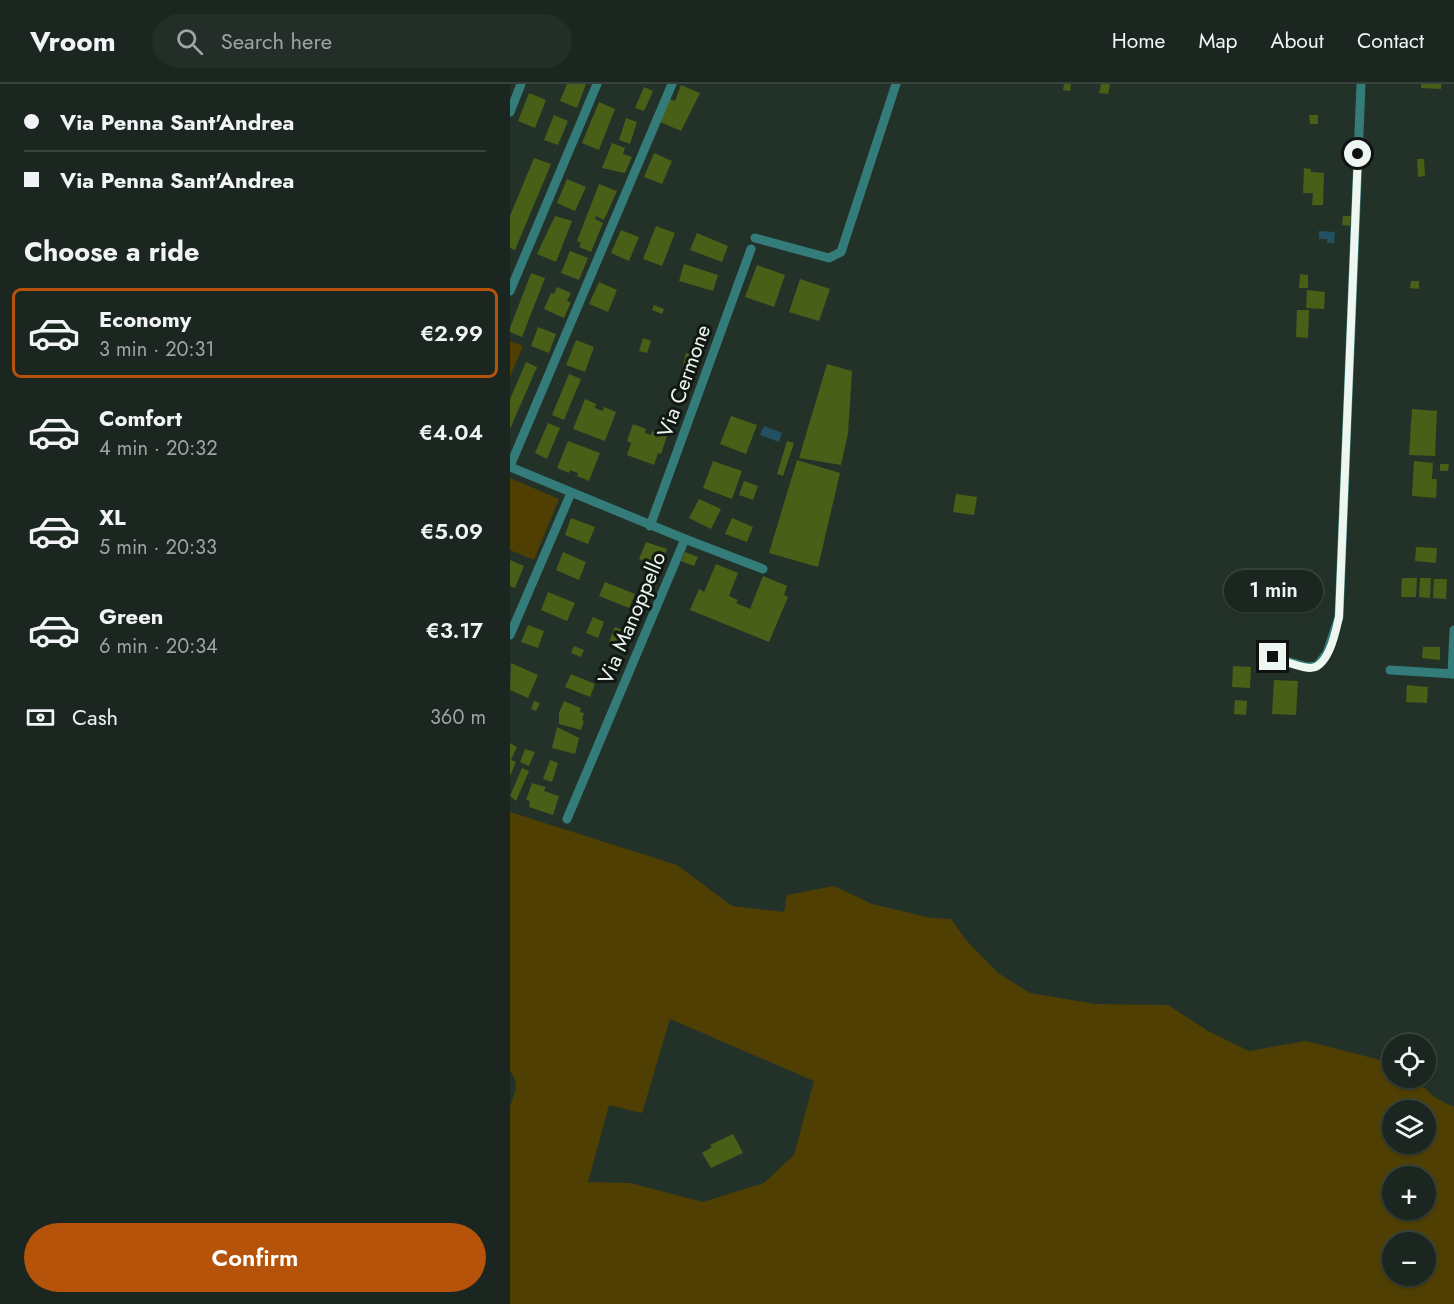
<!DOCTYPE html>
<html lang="en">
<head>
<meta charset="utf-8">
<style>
  body { margin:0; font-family:Jost,sans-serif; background:#232e28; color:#f1f3f6; height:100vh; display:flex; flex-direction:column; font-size:22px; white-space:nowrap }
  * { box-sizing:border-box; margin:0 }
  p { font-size:20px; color:#9fa5a4 }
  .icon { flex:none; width:33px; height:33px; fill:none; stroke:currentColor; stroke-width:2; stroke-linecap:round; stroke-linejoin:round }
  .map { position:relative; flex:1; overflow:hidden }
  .side { display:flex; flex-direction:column; background:#1a261f; width:510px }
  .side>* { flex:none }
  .hud { display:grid; align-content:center; height:132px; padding:0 24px; background:#1a261f }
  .buttons { position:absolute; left:872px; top:950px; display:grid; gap:12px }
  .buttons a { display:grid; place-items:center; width:54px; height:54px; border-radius:50%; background:#1a261f; box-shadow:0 2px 4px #0004,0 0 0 2px #38433d; font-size:30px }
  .end { position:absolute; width:27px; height:27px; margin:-14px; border:8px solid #edf6f0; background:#111; box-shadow:0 0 0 3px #111 }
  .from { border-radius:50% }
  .bubble { position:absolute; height:42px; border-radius:21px; background:#1a261f; box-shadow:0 2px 4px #0004,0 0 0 2px #38433d; font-size:20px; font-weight:600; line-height:42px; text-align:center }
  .hud b { display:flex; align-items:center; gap:21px; height:57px; font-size:22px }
  .hud b+b { border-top:2px solid #38433d }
  .hud i { width:15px; height:15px; background:#f1f3f6 }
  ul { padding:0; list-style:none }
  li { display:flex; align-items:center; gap:18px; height:90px; margin:0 12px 9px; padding:0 12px; border:3px solid transparent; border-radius:9px }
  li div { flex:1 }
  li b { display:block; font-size:22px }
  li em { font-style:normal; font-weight:600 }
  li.on { border-color:#b45309 }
  li>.icon { width:54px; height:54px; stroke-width:1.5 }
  h2 { padding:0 24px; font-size:27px; line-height:72px }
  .pay { display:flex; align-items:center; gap:15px; height:66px; padding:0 24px; font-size:22px }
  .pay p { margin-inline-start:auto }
  .cta { display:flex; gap:12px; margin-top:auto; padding:12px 24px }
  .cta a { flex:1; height:69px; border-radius:36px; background:#b45309; color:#fff; font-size:24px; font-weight:600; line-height:69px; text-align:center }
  header { display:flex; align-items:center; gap:36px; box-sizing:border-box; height:84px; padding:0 30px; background:#1a261f; border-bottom:2px solid #38433d }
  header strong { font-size:28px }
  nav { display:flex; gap:33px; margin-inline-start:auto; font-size:21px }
  .search { width:420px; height:54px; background:#232e28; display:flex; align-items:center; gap:15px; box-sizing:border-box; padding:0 21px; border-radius:33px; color:#9fa5a4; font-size:22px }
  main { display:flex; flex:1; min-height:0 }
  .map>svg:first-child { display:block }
  .green { fill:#503f02; fill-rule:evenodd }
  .water { fill:#215162 }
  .building { fill:#495e16 }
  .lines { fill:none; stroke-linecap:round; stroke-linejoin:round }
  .street { stroke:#347c79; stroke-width:9 }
  .route { stroke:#edf6f0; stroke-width:8 }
  .labels { text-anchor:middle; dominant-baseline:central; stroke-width:6; stroke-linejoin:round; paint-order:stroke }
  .street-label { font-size:21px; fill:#edf6f0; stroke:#111814 }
</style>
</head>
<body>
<header>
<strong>Vroom</strong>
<div class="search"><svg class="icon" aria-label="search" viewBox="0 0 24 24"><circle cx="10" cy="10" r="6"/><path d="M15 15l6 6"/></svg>Search here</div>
<nav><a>Home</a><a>Map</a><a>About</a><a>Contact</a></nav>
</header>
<main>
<section class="side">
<div class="hud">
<b><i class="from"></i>Via Penna Sant'Andrea</b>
<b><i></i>Via Penna Sant'Andrea</b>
</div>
<h2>Choose a ride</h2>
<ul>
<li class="on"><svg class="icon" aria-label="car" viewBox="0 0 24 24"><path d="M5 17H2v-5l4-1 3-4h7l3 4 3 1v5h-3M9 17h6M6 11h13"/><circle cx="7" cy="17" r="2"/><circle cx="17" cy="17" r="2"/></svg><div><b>Economy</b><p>3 min · 20:31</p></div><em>€2.99</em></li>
<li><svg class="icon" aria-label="car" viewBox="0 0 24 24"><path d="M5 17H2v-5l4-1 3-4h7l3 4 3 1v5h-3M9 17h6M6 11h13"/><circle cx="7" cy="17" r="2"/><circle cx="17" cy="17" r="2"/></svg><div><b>Comfort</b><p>4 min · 20:32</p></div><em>€4.04</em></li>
<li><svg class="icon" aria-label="car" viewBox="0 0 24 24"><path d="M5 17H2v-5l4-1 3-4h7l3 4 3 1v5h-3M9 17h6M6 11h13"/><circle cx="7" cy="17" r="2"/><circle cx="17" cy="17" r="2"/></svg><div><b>XL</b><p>5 min · 20:33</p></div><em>€5.09</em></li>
<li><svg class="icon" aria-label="car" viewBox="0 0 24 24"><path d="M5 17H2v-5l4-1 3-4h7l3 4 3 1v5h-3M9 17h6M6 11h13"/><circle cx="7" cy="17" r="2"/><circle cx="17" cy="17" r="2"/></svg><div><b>Green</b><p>6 min · 20:34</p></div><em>€3.17</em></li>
</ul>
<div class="pay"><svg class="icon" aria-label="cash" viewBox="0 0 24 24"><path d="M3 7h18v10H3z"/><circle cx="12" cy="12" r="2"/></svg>Cash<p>360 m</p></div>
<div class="cta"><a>Confirm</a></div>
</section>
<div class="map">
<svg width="944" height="1220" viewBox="0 0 944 1220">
  <rect width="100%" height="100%" fill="#233229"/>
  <g class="green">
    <path d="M0 257 13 262 0 293Z"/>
    <path d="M0 394 49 415 24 476 0 466Z"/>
    <path d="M0 728 167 781 222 822 274 828 277 811 324 802 362 820 421 834 441 835 455 855 488 889 520 909 585 920 658 921 698 947 739 967 796 957 882 979V993H903L924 1013 944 1023V1220H0V1022C5 1010 10 999 0 987ZM160 935 304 997 284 1071 254 1099 193 1118 120 1099 78 1098 99 1021 132 1029ZM882 1026H915V1059H882ZM882 1092H915V1125H882ZM882 1158H915V1191H882Z"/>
  </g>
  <g class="water">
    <path d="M809 147 825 148 824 159H817V155H809Z"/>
    <path d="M254 342 272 349 269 358 250 351Z"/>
  </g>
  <g class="building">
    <path d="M57 0H76L67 24 50 17Z"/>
    <path d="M554 0H561L560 7 553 6Z"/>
    <path d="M591 0H600L598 10 589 9Z"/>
    <path d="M911 0H931V5L911 4Z"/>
    <path d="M171 1 190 9 171 47 150 38 159 15 165 17Z"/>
    <path d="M134 3 143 7 134 27 125 24Z"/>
    <path d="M19 9 36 16 25 44 8 37Z"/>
    <path d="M89 18 105 25 89 66 72 59Z"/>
    <path d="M44 31 58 37 48 61 34 56Z"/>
    <path d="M799 31H808V40H800Z"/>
    <path d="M116 34 127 38 120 60 109 56Z"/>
    <path d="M102 59 115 64 113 70 122 73 115 89 92 84Z"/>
    <path d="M144 69 162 77 152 100 134 93Z"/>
    <path d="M24 74 41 80 5 166 0 164V132Z"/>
    <path d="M907 75H914L915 92 908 93Z"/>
    <path d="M794 84 801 85V88L814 89 813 121H802L803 109H793Z"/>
    <path d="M57 95 76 103 65 127 47 119Z"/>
    <path d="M89 100 107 107 94 136 86 132 85 135 93 139 81 168 69 163 71 159 67 157Z"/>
    <path d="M45 132 62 137 46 178 27 170Z"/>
    <path d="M833 132H841L840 142 832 141Z"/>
    <path d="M146 142 165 149 152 182 133 175Z"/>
    <path d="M111 146 129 153 119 177 101 169Z"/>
    <path d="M187 149 218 162 212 178 180 166Z"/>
    <path d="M60 167 78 174 69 196 51 189Z"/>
    <path d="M174 180 208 191 203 207 169 197Z"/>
    <path d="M247 181 275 191 264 223 235 213Z"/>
    <path d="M21 189 35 194 12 253 0 248V244Z"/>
    <path d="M790 190 798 191V204H789Z"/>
    <path d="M290 195 320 205 309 237 279 228Z"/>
    <path d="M901 197H909V205L900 204Z"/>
    <path d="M89 198 107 206 98 228 79 220Z"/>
    <path d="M47 203 61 209 57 217 61 218 54 234 34 225 41 209 44 210Z"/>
    <path d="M797 206 815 208 814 225 796 224Z"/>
    <path d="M144 221 154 225 152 230 142 226Z"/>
    <path d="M787 226H799L798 254 786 253Z"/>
    <path d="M28 243 46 250 39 269 21 262Z"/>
    <path d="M133 254 141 257 137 269 129 267Z"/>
    <path d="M66 256 84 263 75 288 56 281Z"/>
    <path d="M176 269 184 271 180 285 173 283Z"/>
    <path d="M16 278 27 283 0 345V315Z"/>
    <path d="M317 280 342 287 338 349 331 381 289 374Z"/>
    <path d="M59 290 71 295 54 336 42 331Z"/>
    <path d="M75 315 86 320 85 324 93 327 94 323 106 328 95 357 63 345Z"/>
    <path d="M902 325 927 327 925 372 899 371Z"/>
    <path d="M221 332 247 341 236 370 210 360Z"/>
    <path d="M38 339 50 344 37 375 25 369Z"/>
    <path d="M123 340 136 345 135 349 141 351 142 347 157 352 151 370 148 369 144 381 117 371 121 359 117 357Z"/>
    <path d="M58 357 90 369 79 397 67 392 68 389 60 386 59 389 47 384Z"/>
    <path d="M277 357 284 359 273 392 267 390Z"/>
    <path d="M287 376 330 389 308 483 259 469Z"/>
    <path d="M203 377 232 387 222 415 193 404Z"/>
    <path d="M904 377 923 379 922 395H927L926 414 902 412Z"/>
    <path d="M930 380H939L938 387H930Z"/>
    <path d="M234 397 248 402 243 416 229 411Z"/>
    <path d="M446 410 467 413 464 431 443 428Z"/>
    <path d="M189 415 211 425 201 445 179 434Z"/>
    <path d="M61 434 85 443 78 460 55 451Z"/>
    <path d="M222 434 243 443 237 458 215 450Z"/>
    <path d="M136 458 157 465 150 483 129 475Z"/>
    <path d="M906 463 927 464 926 479 905 477Z"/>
    <path d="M53 468 76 478 69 496 46 486Z"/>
    <path d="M175 468 188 473 184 482 171 477Z"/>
    <path d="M0 476 14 482 5 504 0 502Z"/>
    <path d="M206 480 228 489 219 512 228 516 226 519 240 525 253 492 277 502 274 511 278 513 259 558 180 526 189 505 194 508Z"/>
    <path d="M892 494H907L906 513H891Z"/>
    <path d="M910 494H921L920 514 909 513Z"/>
    <path d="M924 495H937L936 515 923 514Z"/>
    <path d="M95 498 125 510 119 524 89 512Z"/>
    <path d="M38 508 65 519 57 537 31 526Z"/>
    <path d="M83 533 94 538 88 554 76 549Z"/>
    <path d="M18 541 34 547 28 564 11 558Z"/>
    <path d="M105 543 116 547 110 564 98 560Z"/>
    <path d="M64 562 74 566 71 573 61 569Z"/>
    <path d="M913 563H930V576L912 574Z"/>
    <path d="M1 579 28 591 18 614 0 606Z"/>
    <path d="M723 582 741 583 740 604 722 603Z"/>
    <path d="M61 590 85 600 80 613 55 603Z"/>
    <path d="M764 596 788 597 786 631 762 630Z"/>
    <path d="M897 601 918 603 917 619 896 618Z"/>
    <path d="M725 616 737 617 736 631 724 630Z"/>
    <path d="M24 617 30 619 26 627 21 625Z"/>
    <path d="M54 617 71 624 70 628 74 629 72 636 74 637 71 646 49 640V629Z"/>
    <path d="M47 643 69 654 65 670 42 664Z"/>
    <path d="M0 659 7 663 1 676 6 678 0 692Z"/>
    <path d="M15 665 25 668 19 682 10 678Z"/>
    <path d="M40 676 48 679 42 698 33 695Z"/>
    <path d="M12 684 19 687 6 717 0 712Z"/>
    <path d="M22 699 36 703 34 707 49 712 43 731 19 723 20 717 16 716Z"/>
    <path d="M223 1050 233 1069 201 1084 192 1069 202 1063 200 1061Z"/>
  </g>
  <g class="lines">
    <g class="street">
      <path d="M0 28 11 0"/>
      <path d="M245 154 319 174 331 168 386 0"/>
      <path d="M0 207 87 0"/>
      <path d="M0 382 162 0"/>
      <path d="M0 383 175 455 57 735"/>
      <path d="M140 442 241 165"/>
      <path d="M175 455 253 485"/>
      <path d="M0 551 61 409"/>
      <path d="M763 573 797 583 807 582 817 569 829 533 851 0"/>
      <path d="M880 586 944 590"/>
      <path d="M942 590 944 546"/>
    </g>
  </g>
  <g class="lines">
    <path class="route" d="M763 573C774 577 788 583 800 584 819 584 826 546 829 533L848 70"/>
  </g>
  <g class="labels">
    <g class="street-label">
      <text transform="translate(174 297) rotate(-70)">Via Cermone</text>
      <text transform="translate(122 534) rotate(-67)">Via Manoppello</text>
    </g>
  </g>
</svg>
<div class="buttons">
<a><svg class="icon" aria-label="locate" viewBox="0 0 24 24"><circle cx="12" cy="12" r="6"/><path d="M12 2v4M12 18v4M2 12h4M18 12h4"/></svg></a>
<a><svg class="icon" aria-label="layers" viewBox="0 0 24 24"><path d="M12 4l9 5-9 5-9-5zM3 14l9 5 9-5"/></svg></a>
<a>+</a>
<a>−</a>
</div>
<i class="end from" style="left:848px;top:70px"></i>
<i class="end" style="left:763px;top:573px"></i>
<div class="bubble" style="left:714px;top:486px;width:99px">1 min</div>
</div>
</main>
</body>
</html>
